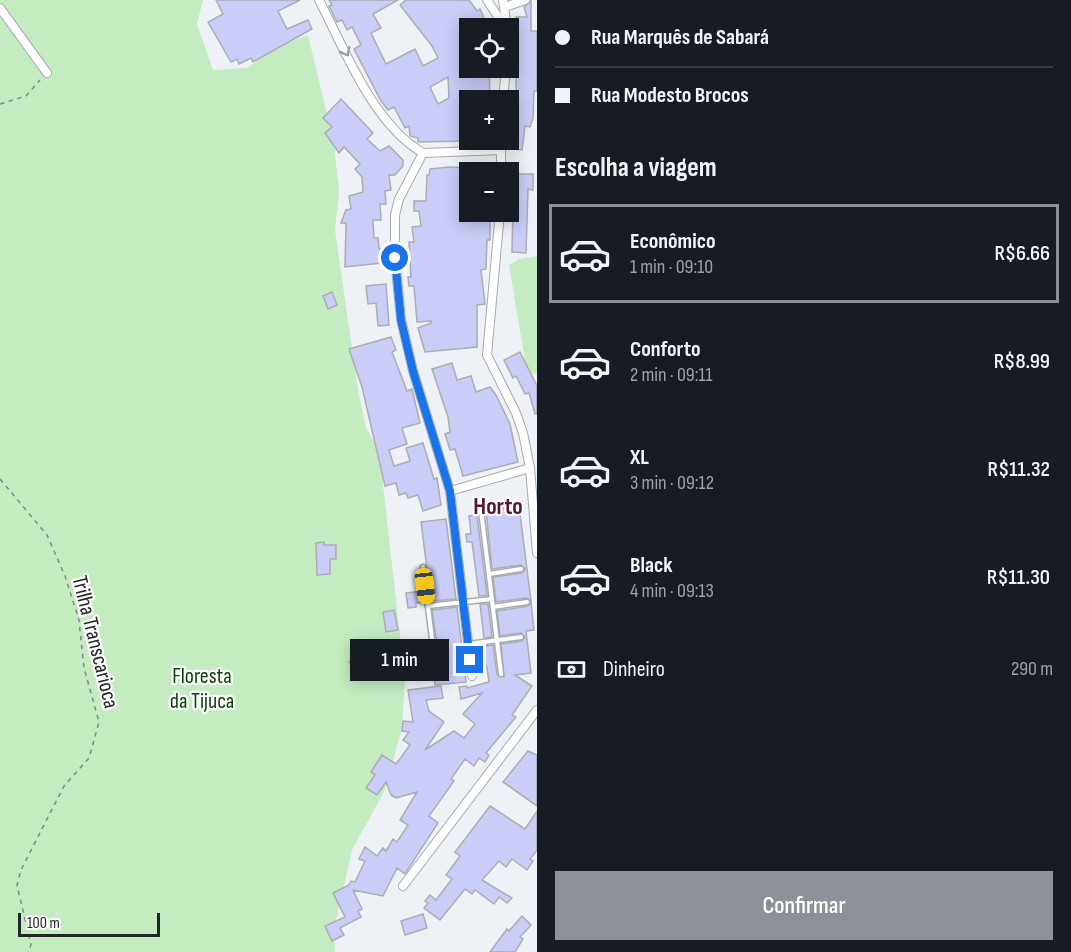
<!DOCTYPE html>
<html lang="pt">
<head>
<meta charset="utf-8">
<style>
  body { margin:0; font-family:"Sofia Sans Condensed",sans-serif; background:#20242c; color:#f1f3f6; height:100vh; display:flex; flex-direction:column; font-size:22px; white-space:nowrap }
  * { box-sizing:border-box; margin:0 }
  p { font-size:20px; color:#9ea1a6 }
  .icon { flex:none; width:33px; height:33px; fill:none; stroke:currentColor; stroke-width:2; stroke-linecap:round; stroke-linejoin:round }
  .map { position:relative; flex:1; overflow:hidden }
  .details { display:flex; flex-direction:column; background:#171b24; width:534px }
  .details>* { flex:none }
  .banner { display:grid; align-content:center; height:132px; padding:0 18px; background:#171b24 }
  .controls { position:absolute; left:459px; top:18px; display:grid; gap:12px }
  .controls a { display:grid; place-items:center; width:60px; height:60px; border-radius:0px; background:#171b24; box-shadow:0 3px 15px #0003; font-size:30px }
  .scale { position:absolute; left:18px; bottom:15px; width:142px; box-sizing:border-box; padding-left:6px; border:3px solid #242527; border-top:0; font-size:16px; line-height:21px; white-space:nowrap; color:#242527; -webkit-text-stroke:4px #fff; paint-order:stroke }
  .end { position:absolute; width:27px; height:27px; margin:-14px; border:8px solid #1a73e8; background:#fff; box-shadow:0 0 0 3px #fff }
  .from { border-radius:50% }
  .bubble { position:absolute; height:42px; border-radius:0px; background:#171b24; box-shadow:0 3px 15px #0003; font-size:20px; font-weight:600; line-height:42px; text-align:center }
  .car { position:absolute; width:18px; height:36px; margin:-18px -9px; border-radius:8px; box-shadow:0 0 4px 2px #0007; background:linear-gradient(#f5c518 24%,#345 0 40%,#f5c518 0 76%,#345 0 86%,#f5c518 0) }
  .banner b { display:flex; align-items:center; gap:21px; height:57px; font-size:22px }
  .banner b+b { border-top:2px solid #363941 }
  .banner i { width:15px; height:15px; background:#f1f3f6 }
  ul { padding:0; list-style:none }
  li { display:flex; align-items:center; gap:18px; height:99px; margin:0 12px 9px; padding:0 6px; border:3px solid transparent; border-radius:0px }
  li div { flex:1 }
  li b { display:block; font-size:22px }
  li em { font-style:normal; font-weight:600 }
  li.on { border-color:#8c9099 }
  li>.icon { width:54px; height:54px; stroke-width:1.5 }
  h2 { padding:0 18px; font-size:27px; line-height:72px }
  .pay { display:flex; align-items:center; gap:15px; height:66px; padding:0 18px; font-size:22px }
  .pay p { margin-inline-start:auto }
  .cta { display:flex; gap:12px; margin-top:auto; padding:12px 18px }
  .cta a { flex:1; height:69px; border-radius:0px; background:#8c9099; color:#fff; font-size:24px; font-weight:600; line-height:69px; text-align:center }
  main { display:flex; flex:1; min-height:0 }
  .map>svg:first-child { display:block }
  .green { fill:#c5ecc1 }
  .building { fill:#c9cdf7; stroke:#acacb2; stroke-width:1.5; fill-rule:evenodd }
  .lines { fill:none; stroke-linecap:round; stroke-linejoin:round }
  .lane-casing { stroke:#a7abaf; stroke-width:7 }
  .street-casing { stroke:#a7abaf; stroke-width:10 }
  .path { stroke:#838589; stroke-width:1.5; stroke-dasharray:4.5 4.5; stroke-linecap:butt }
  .lane { stroke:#fff; stroke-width:4 }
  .street { stroke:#fff; stroke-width:8 }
  .oneway { stroke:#9c9d9e }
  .route { stroke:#1a73e8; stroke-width:8 }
  .labels { text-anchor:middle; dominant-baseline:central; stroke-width:4.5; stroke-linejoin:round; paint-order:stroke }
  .street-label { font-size:22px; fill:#242527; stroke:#fff }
  .park-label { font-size:22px; fill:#0b4307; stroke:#fff }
  .neighbourhood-label { font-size:24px; font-weight:bold; fill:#581630; stroke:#fff }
</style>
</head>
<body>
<main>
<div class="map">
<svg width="537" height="952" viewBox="0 0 537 952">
  <rect width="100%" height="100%" fill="#eef2f7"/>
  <g class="green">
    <path d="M0 0H203L197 24 213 70 247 68 279 46 308 35 334 144 339 192 335 230 358 390 366 428 379 450 405 679 402 728 385 790 352 850 334 929 335 952H0Z"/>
    <path d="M537 256V374L527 373 509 265 519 259Z"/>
  </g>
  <g class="building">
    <path d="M216 0H300L278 11 287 29 308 20 312 29 253 62 251 58 239 64 237 59 231 62 208 22 223 14Z"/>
    <path d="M329 0H398L373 14 381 28 371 33 386 64 415 49 423 66 438 58 432 46 400 5 406 0H469L477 11 480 9 488 28H470V68H489L490 100H470V141L418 142V138L410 136 409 126 405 128 394 107 388 110 381 101 354 49 361 45 352 27 347 30 342 20 337 22 329 6 332 5ZM448 77 449 98 438 104 430 87Z"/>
    <path d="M531 1V31H537V91H534L533 118 530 127 525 126 522 150 514 149 515 131H512L513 91H516V17H527L524 7Z"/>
    <path d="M341 99 373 133 367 139 380 151 389 146 403 160V166L395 175H389L391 190 385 191 386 204H380L381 220H373L374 238H378L379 249 386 248 387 261 382 263 345 267 346 223H341L346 210 351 209 349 196 363 192 362 177 355 169 360 164 344 147 339 153 325 133 332 127 323 118Z"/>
    <path d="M450 167 469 168 470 212H490V240H487L486 269 481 270 485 304 477 305V347L425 352 418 328 431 323V321L417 322 414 286H409L408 277H411L409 242H414L412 227 421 226 419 211H414V201H426L427 175H429L430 169Z"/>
    <path d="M518 174H533V190L528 189 526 253 512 252 513 207 515 202H518Z"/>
    <path d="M386 284 389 325 378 326 376 303 368 304 366 286Z"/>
    <path d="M332 292 337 305 328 309 323 296Z"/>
    <path d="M391 337 396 350 392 352 407 391 412 389 420 423 402 428 407 444 389 450 394 466 410 461 406 448 423 443 434 479 437 478 441 505 423 511 418 495 408 498 406 493 399 495 396 483 385 486 362 387 349 349Z"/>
    <path d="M520 352 537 386V414H535L529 393 525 394 516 376 513 378 504 360Z"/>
    <path d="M452 363 457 380 471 376 476 392 490 387 496 395 510 424 518 462 463 476 455 449 450 450 445 434 450 432 448 417 432 369Z"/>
    <path d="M519 506 531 601 526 598 496 602 493 577 522 573 525 569 521 565 492 569 486 511Z"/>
    <path d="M477 515 487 595 479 596 472 542H467L466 534H471L469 516Z"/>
    <path d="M446 519 456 599 431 601 421 522Z"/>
    <path d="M324 542V545H336V559H330V574L317 575 316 543Z"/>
    <path d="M422 591 423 602 416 603V607L408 608 406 593Z"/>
    <path d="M531 602 534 630 526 631 531 673 515 675 532 686 512 715 516 717 486 753 489 755 485 762 479 758 474 766 465 759 451 779 454 781 429 816 438 823 405 874 397 868 383 896 353 890 362 909 358 911 361 917 340 928 344 935 332 941 325 926 345 917 333 893 349 885 351 881 355 882 365 861 359 859 365 847 377 856 383 848 386 851 393 839 397 842 408 825 400 820 417 792 396 798 391 795 386 782 377 795 366 788 375 775 371 772 382 755 396 764 410 745 403 740 409 732 402 731 403 721 413 722 408 690 441 686 443 698 426 700 429 711 444 722 425 750 454 731 464 738 475 724 463 714 482 693 461 699 459 687 467 686V688L489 682 487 668 485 663H481L480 654 485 653V646L493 645 497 675 504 677 501 644 522 641 525 637 521 633 500 636 497 611 528 606Z"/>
    <path d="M480 604H488L492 637 484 638Z"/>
    <path d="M457 607 466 682 435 685 432 652 438 651 432 610Z"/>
    <path d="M394 610 398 630 386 632 383 612Z"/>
    <path d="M358 649 369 667 356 673 349 662 356 658 353 651Z"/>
    <path d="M528 751 537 755V806L503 782Z"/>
    <path d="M490 806 525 829 537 811V850L530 859 533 861 527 870 512 859 506 867 499 861 482 880 512 898 507 903 499 897 494 904 475 890 472 894 465 889 440 920 424 908 428 903 425 901 430 895 436 900 452 879 446 875 460 856 455 852Z"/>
    <path d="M423 914 427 928 405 935 401 921Z"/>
    <path d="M522 916 531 925 520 937 523 939 515 952H490L507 929 509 931Z"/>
  </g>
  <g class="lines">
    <g class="lane-casing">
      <g id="lane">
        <path d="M481 510 501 674"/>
        <path d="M423 567 432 639"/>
        <path d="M489 574 521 569"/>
        <path d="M428 606 492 599"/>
        <path d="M493 607 527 602"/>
        <path d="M469 644 521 637"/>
      </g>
    </g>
    <g class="street-casing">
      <g id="street">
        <path d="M319 0C345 50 373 124 423 153"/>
        <path d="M487 0 497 15 500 28"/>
        <path d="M503 0 507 28"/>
        <path d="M505 7 525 0"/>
        <path d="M0 8 47 73"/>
        <path d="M503 100 506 68"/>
        <path d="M423 153 399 199 395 215V258L401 319 413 371 450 491 472 676"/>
        <path d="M423 153 501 150"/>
        <path d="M501 172V140"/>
        <path d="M500 212 487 355 516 413 523 433 530 468 537 553"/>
        <path d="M450 491 530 468"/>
        <path d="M403 886 537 710"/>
      </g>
    </g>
    <g class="path">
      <path d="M0 104 26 96 40 80"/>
      <path d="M0 479 47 535 65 576 79 620 84 668 99 722 89 758 64 786 21 870 17 885 31 945 28 952"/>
    </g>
    <use href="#lane" class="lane"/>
    <use href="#street" class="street"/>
  </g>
  <defs><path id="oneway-chevron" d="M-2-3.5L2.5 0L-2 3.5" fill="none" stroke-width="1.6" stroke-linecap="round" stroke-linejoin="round" transform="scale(1.5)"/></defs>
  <use class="oneway" href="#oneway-chevron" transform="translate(346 52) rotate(62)"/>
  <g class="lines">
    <path class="route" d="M395 258 401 320 413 371 450 491 470 660"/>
  </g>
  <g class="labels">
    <g class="street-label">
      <text transform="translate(95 642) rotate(76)">Trilha Transcarioca</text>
    </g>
    <g class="park-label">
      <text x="202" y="676">Floresta<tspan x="202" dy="25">da Tijuca</tspan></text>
    </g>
    <g class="neighbourhood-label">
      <text x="498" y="506">Horto</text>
    </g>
  </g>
</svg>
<div class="controls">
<a><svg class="icon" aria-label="locate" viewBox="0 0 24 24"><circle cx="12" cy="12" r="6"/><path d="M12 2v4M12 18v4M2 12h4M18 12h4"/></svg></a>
<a>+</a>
<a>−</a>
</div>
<div class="scale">100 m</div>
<i class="end from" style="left:395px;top:258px"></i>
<i class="end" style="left:470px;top:660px"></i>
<div class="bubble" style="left:350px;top:639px;width:99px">1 min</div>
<i class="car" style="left:425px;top:586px;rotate:173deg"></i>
</div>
<section class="details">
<div class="banner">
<b><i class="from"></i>Rua Marquês de Sabará</b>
<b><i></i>Rua Modesto Brocos</b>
</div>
<h2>Escolha a viagem</h2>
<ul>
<li class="on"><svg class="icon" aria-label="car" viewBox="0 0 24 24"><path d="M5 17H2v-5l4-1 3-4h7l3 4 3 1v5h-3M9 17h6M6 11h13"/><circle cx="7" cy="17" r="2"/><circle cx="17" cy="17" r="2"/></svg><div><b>Econômico</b><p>1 min · 09:10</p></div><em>R$6.66</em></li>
<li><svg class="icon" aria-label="car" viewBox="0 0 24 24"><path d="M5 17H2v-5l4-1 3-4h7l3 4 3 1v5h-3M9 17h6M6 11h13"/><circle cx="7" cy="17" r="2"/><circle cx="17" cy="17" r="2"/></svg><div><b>Conforto</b><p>2 min · 09:11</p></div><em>R$8.99</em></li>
<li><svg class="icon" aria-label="car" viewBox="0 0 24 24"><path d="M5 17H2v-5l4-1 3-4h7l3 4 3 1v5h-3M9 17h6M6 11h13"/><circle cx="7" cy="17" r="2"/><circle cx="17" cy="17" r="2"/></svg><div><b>XL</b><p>3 min · 09:12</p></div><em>R$11.32</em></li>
<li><svg class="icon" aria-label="car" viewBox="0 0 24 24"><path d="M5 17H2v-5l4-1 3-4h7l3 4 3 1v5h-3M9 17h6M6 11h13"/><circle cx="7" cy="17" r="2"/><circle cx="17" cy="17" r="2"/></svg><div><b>Black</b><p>4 min · 09:13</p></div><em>R$11.30</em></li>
</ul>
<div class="pay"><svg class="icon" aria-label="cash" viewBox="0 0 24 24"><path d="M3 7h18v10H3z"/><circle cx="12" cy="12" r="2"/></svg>Dinheiro<p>290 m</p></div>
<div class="cta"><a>Confirmar</a></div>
</section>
</main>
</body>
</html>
